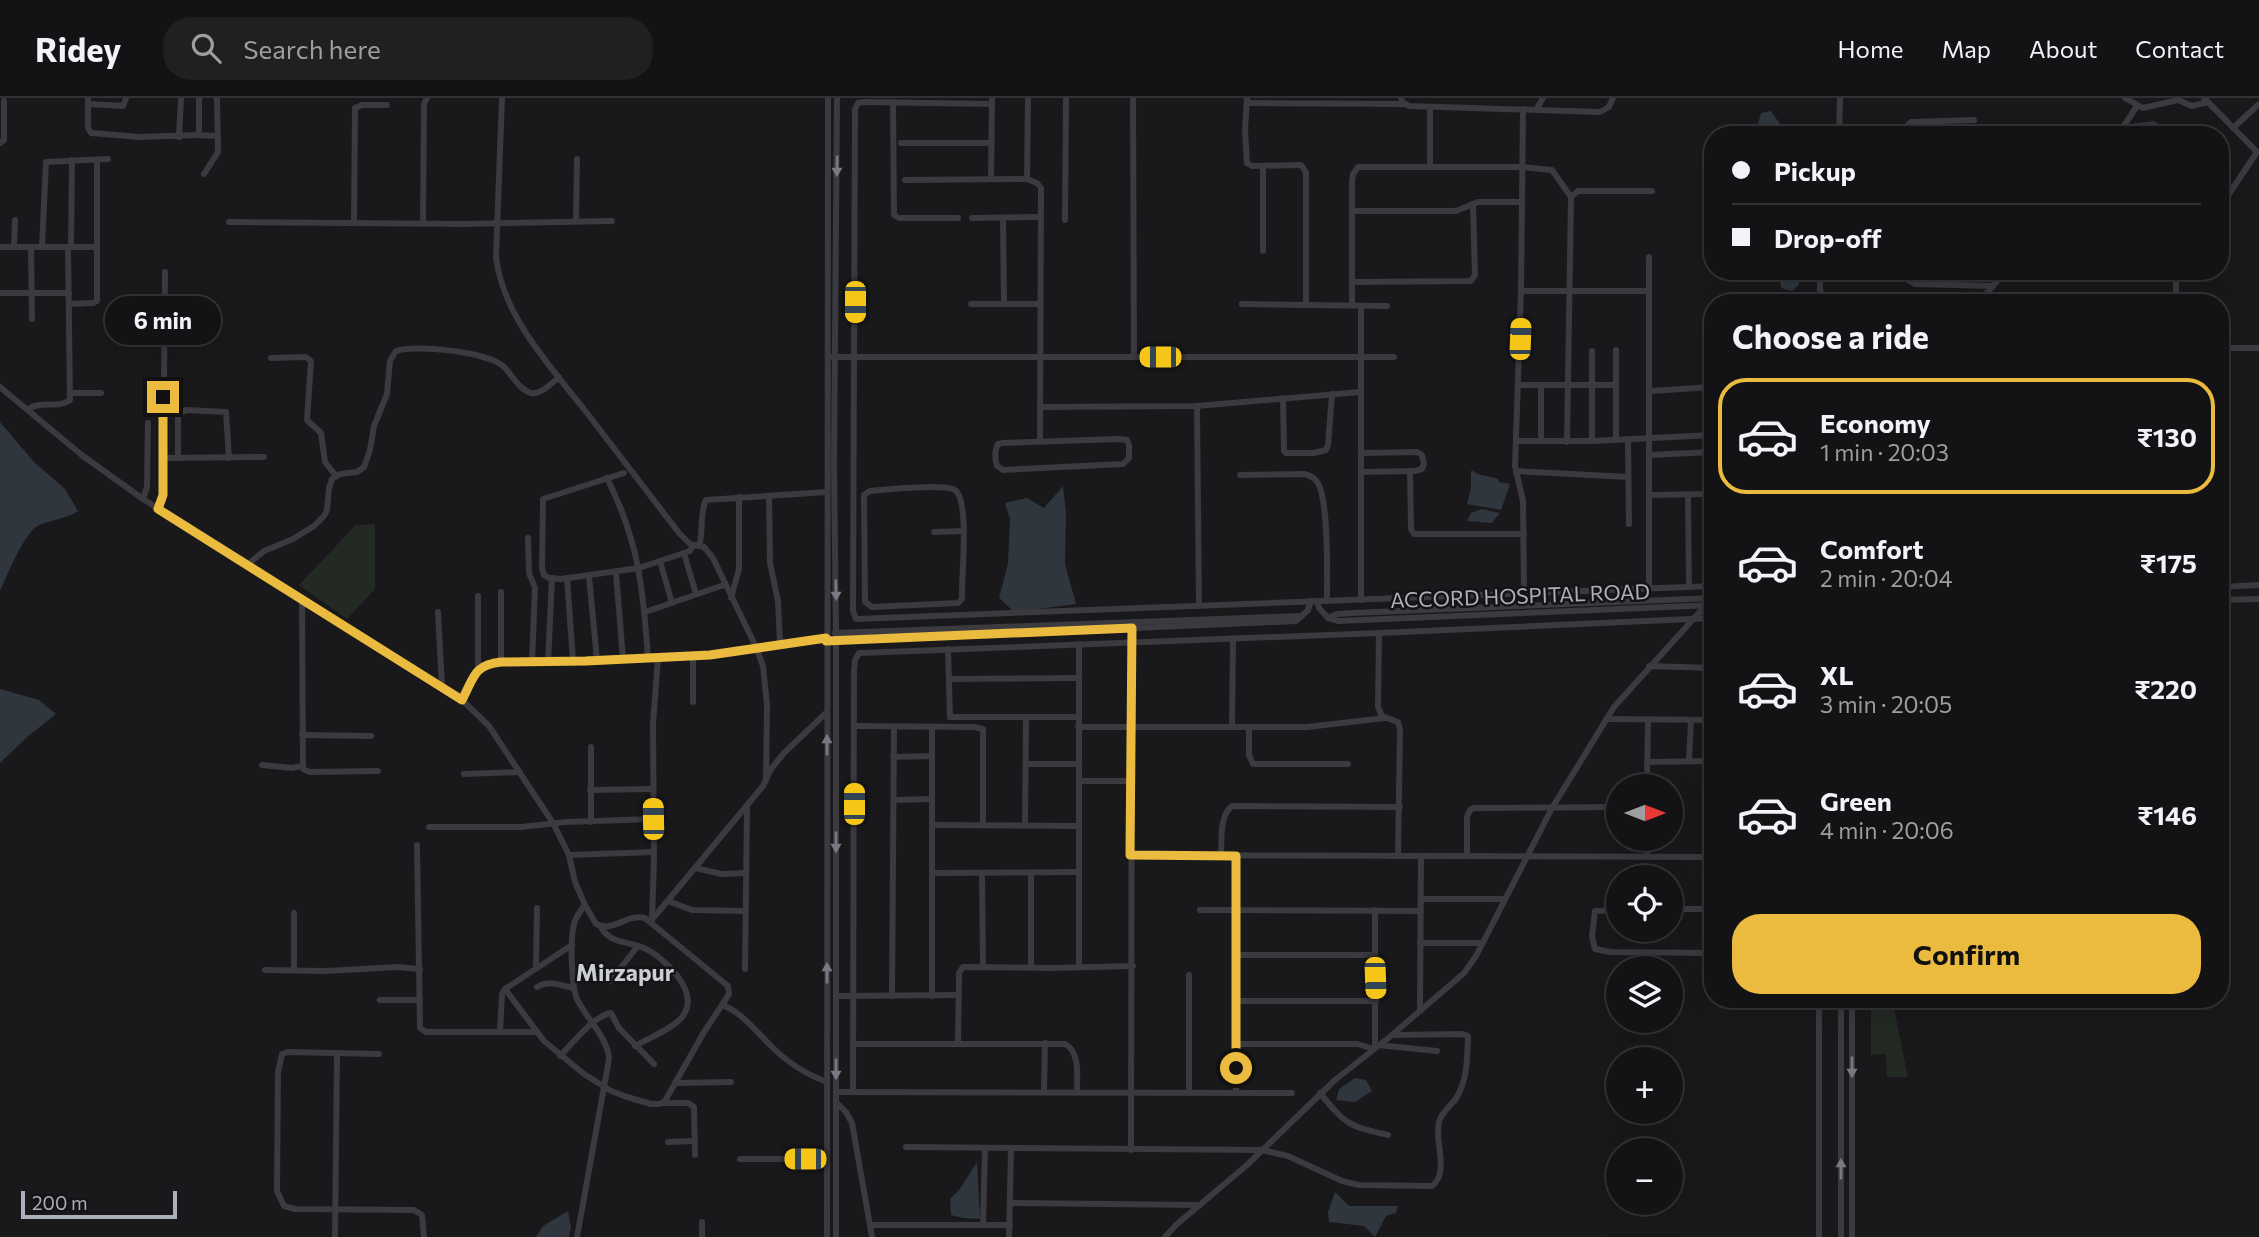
<!DOCTYPE html>
<html lang="en">
<head>
<meta charset="utf-8">
<style>
  body { margin:0; font-family:Commissioner,sans-serif; background:#202022; color:#f1f3f6; height:100vh; display:flex; flex-direction:column; font-size:26px; white-space:nowrap }
  * { box-sizing:border-box; margin:0 }
  p { font-size:23px; color:#9d9ea0 }
  .icon { flex:none; width:38px; height:38px; fill:none; stroke:currentColor; stroke-width:2; stroke-linecap:round; stroke-linejoin:round }
  .map { position:relative; flex:1; overflow:hidden }
  .side { position:absolute; left:1704px; top:196px; width:525px; height:714px; display:flex; flex-direction:column; background:#131214; border-radius:28px; box-shadow:0 7px 28px #0002,0 0 0 2px #323234 }
  .side>* { flex:none }
  .guide { position:absolute; left:1704px; top:28px; width:525px; height:154px; border-radius:28px; box-shadow:0 7px 28px #0002,0 0 0 2px #323234; display:grid; align-content:center; height:154px; padding:0 28px; background:#131214 }
  .needle { width:46px; rotate:90deg }
  .fabs { position:absolute; left:1606px; top:676px; display:grid; gap:14px }
  .fabs a { display:grid; place-items:center; width:77px; height:77px; border-radius:50%; background:#131214; box-shadow:0 7px 28px #0002,0 0 0 2px #323234; font-size:35px }
  .scale { position:absolute; left:21px; bottom:18px; width:156px; box-sizing:border-box; padding-left:7px; border:4px solid #abafba; border-top:0; font-size:19px; line-height:24px; white-space:nowrap; color:#abafba; -webkit-text-stroke:5px #141316; paint-order:stroke }
  .end { position:absolute; width:32px; height:32px; margin:-16px; border:9px solid #ebbb40; background:#111; box-shadow:0 0 0 4px #111 }
  .from { border-radius:50% }
  .bubble { position:absolute; height:49px; border-radius:24px; background:#131214; box-shadow:0 7px 28px #0002,0 0 0 2px #323234; font-size:23px; font-weight:700; line-height:49px; text-align:center }
  .car { position:absolute; width:21px; height:42px; margin:-21px -10px; border-radius:9px; box-shadow:0 0 5px 2px #0007; background:linear-gradient(#f5c518 24%,#345 0 40%,#f5c518 0 76%,#345 0 86%,#f5c518 0) }
  .guide b { display:flex; align-items:center; gap:24px; height:66px; font-size:26px }
  .guide b+b { border-top:2px solid #323234 }
  .guide i { width:18px; height:18px; background:#f1f3f6 }
  ul { padding:0; list-style:none }
  li { display:flex; align-items:center; gap:21px; height:116px; margin:0 14px 10px; padding:0 14px; border:4px solid transparent; border-radius:28px }
  li div { flex:1 }
  li b { display:block; font-size:26px }
  li em { font-style:normal; font-weight:700 }
  li.current { border-color:#ebbb40 }
  li>.icon { width:63px; height:63px; stroke-width:1.5 }
  h2 { padding:0 28px; font-size:32px; line-height:84px }
  .cta { display:flex; gap:14px; margin-top:auto; padding:14px 28px }
  .cta a { flex:1; height:80px; border-radius:28px; background:#ebbb40; color:#111; font-size:28px; font-weight:700; line-height:80px; text-align:center }
  header { display:flex; align-items:center; gap:42px; box-sizing:border-box; height:98px; padding:0 35px; background:#131214; border-bottom:2px solid #323234 }
  header strong { font-size:33px }
  nav { display:flex; gap:38px; margin-inline-start:auto; font-size:24px }
  .search { width:490px; height:63px; background:#202022; display:flex; align-items:center; gap:18px; box-sizing:border-box; padding:0 24px; border-radius:28px; color:#9d9ea0; font-size:26px }
  .map>svg:first-child { display:block }
  .green { fill:#232a24 }
  .water { fill:#2f363e }
  .lines { fill:none; stroke-linecap:round; stroke-linejoin:round }
  .minor { stroke:#3a3a3f; stroke-width:6 }
  .oneway { fill:#787a83 }
  .route { stroke:#ebbb40; stroke-width:9 }
  .labels { text-anchor:middle; dominant-baseline:central; stroke-width:5; stroke-linejoin:round; paint-order:stroke }
  .street-label { font-size:21px; fill:#abafba; stroke:#141316 }
  .neighbourhood-label { font-size:23px; font-weight:bold; fill:#ccced6; stroke:#141316 }
</style>
</head>
<body>
<header>
<strong>Ridey</strong>
<div class="search"><svg class="icon" aria-label="search" viewBox="0 0 24 24"><circle cx="10" cy="10" r="6"/><path d="M15 15l6 6"/></svg>Search here</div>
<nav><a>Home</a><a>Map</a><a>About</a><a>Contact</a></nav>
</header>
<div class="map">
<svg width="2259" height="1139" viewBox="0 0 2259 1139">
  <rect width="100%" height="100%" fill="#19181a"/>
  <g class="green">
    <path d="M375 426V491L347 521 299 487 356 427Z"/>
    <path d="M1871 901H1892L1908 979H1887L1886 956 1871 957Z"/>
  </g>
  <g class="water">
    <path d="M1771 13 1787 36 1763 37 1758 26 1761 15Z"/>
    <path d="M2153 23 2169 31 2171 35 2187 37 2120 35 2130 26Z"/>
    <path d="M1779 173H1799V187L1792 193 1781 190Z"/>
    <path d="M0 324 34 364 65 391 78 413C66 421 45 423 36 429 23 438 7 478 0 493Z"/>
    <path d="M1471 373H1473C1480 379 1489 377 1498 381L1499 384 1510 386 1501 412 1467 406 1471 390Z"/>
    <path d="M1063 388 1066 414 1065 466 1076 506 1014 514 999 500 1008 465 1010 421 1005 405 1027 400 1044 410Z"/>
    <path d="M1482 411 1500 415 1492 425 1467 423 1471 415Z"/>
    <path d="M0 591 39 602 56 616 26 640 0 665Z"/>
    <path d="M1355 980 1366 982 1372 993 1355 1004 1336 1002 1339 991Z"/>
    <path d="M977 1064 980 1121 963 1120 951 1117 950 1101 960 1091Z"/>
    <path d="M1335 1094 1349 1108H1398L1396 1115 1386 1118 1375 1139 1364 1128 1329 1124 1328 1114Z"/>
    <path d="M568 1113 571 1129 569 1139H536L543 1128Z"/>
  </g>
  <g class="lines">
    <g class="minor">
      <path d="M88 0V30L91 35 139 39 197 37 199 33V0"/>
      <path d="M502 0 496 159C503 219 551 269 587 315 618 355 648 395 679 435L690 446 704 449 713 460 756 549 763 568 767 607 766 683"/>
      <path d="M1133 0 1134 259"/>
      <path d="M1247 0 1245 32 1247 65 1252 68 1301 67 1306 74V207"/>
      <path d="M1401 0 1402 4 1409 8 1600 14 1609 9 1613 0"/>
      <path d="M2125 0 2143 10 2178 2 2192 8 2208 4"/>
      <path d="M2204 0 2257 54 2221 108"/>
      <path d="M893 4 894 117 899 120H958"/>
      <path d="M1248 5 1405 6"/>
      <path d="M88 6 123 8 126 0"/>
      <path d="M992 6 864 4 858 5 855 11 853 513 856 521 1713 488"/>
      <path d="M1523 11 1521 193 1515 368 1523 403 1524 494"/>
      <path d="M1536 12 1543 0"/>
      <path d="M2233 30 2259 6"/>
      <path d="M197 37 218 38"/>
      <path d="M1839 37 1840 0"/>
      <path d="M1905 37 1906 29 1911 24 1974 22"/>
      <path d="M2118 37 2137 8"/>
      <path d="M179 39 181 0"/>
      <path d="M0 45 4 42V3"/>
      <path d="M901 45H992"/>
      <path d="M1430 68V9"/>
      <path d="M204 76 218 54 217 0"/>
      <path d="M991 81 992 0"/>
      <path d="M1027 81 1028 0"/>
      <path d="M905 82 1027 81 1037 85 1041 90 1040 343"/>
      <path d="M1353 113H1456L1478 104H1522"/>
      <path d="M972 120 1041 119"/>
      <path d="M1003 120 1004 206"/>
      <path d="M1065 122 1066 0"/>
      <path d="M576 123 577 61"/>
      <path d="M229 124 465 126 612 123"/>
      <path d="M354 124 355 10 362 7H387"/>
      <path d="M423 125 424 6 427 0"/>
      <path d="M0 149H96"/>
      <path d="M14 149 15 122"/>
      <path d="M31 149 32 221"/>
      <path d="M42 149 46 64 108 61"/>
      <path d="M71 149 72 62"/>
      <path d="M1263 153V68"/>
      <path d="M1907 173 1908 182 1915 186 1993 188"/>
      <path d="M1352 184 1471 183 1475 177 1473 106"/>
      <path d="M1521 193H1649"/>
      <path d="M1820 194 1837 205"/>
      <path d="M0 195H69"/>
      <path d="M1820 205V173"/>
      <path d="M1978 205 2006 173"/>
      <path d="M2176 205V173"/>
      <path d="M69 206 93 205 97 203V62"/>
      <path d="M971 206H1041"/>
      <path d="M1242 206 1387 208"/>
      <path d="M1352 207V83L1353 76 1358 69H1522L1552 72 1571 99"/>
      <path d="M1361 208V502"/>
      <path d="M2221 250H2259"/>
      <path d="M1616 252V342"/>
      <path d="M1592 253V343"/>
      <path d="M832 259H1394"/>
      <path d="M271 260 306 259 311 263 307 322 321 335 325 364 336 378"/>
      <path d="M1518 287H1616"/>
      <path d="M0 289 83 358 143 401 462 602 489 628 553 725 569 757 575 784 585 807 596 826C613 835 627 815 645 820L728 888 729 896 724 904 725 908C744 917 756 933 771 948 787 964 805 976 827 984"/>
      <path d="M1650 293 1713 289"/>
      <path d="M71 295H101"/>
      <path d="M1283 300 1284 353 1286 355H1314L1326 352 1328 347 1332 296"/>
      <path d="M1197 308 1199 508"/>
      <path d="M1040 309 1197 308 1361 294"/>
      <path d="M28 311C42 302 58 311 70 302L68 149"/>
      <path d="M1118 341 1127 342 1129 347V360L1123 366 1003 372 997 368C995 361 994 353 998 346L1003 345Z"/>
      <path d="M1628 342 1629 426"/>
      <path d="M1516 343H1592L1713 337"/>
      <path d="M1541 343V287"/>
      <path d="M1567 344 1571 99 1578 93H1652"/>
      <path d="M1361 355 1417 354 1422 357 1424 365 1422 371 1415 373 1362 374"/>
      <path d="M1650 357 1713 354"/>
      <path d="M163 360 264 359"/>
      <path d="M178 360V316L186 312 226 314 229 360"/>
      <path d="M1410 373 1411 431 1414 436H1524"/>
      <path d="M1516 373 1628 379"/>
      <path d="M624 375 543 401 542 471 544 477 549 480 561 481 639 470 690 453 693 448"/>
      <path d="M1240 377 1304 376C1310 377 1314 379 1318 385 1329 404 1327 479 1327 503"/>
      <path d="M607 380C639 444 643 490 648 560"/>
      <path d="M903 390C916 390 941 387 953 391 970 396 962 474 962 492V501L958 505 872 509 865 504 864 397 870 393Z"/>
      <path d="M1688 396 1689 489"/>
      <path d="M1650 397 1713 396"/>
      <path d="M769 398 770 465 778 503 780 546"/>
      <path d="M143 401 147 389 148 325"/>
      <path d="M158 411 162 401 163 391 165 174"/>
      <path d="M934 434 963 433"/>
      <path d="M528 440 529 475 535 490 532 564"/>
      <path d="M699 448C704 433 699 415 706 402L827 394"/>
      <path d="M684 455 696 496"/>
      <path d="M660 463 672 505"/>
      <path d="M247 467 264 453 293 441 314 428 324 418 327 412 329 390 332 381 340 376 357 374 364 369 370 352 374 328 387 296 390 263 396 253C415 246 488 254 503 268 512 276 518 291 531 295 541 297 552 285 559 279"/>
      <path d="M616 475 623 561"/>
      <path d="M589 478 597 562"/>
      <path d="M567 480 573 563"/>
      <path d="M2221 489 2259 487"/>
      <path d="M1649 490V159"/>
      <path d="M478 498V571"/>
      <path d="M731 500 739 471V399"/>
      <path d="M302 501 303 671 310 674 378 673"/>
      <path d="M2221 502 2259 501"/>
      <path d="M1317 503 1319 510 1328 520"/>
      <path d="M438 514 442 589"/>
      <path d="M645 514 724 487"/>
      <path d="M1328 520 1337 516 1352 515 1713 500"/>
      <path d="M1328 520 1338 523 1713 507"/>
      <path d="M835 535 1302 518"/>
      <path d="M1379 535 1378 609 1382 618 1398 624 1400 631 1398 758"/>
      <path d="M835 543 1296 523 1308 512 1311 503"/>
      <path d="M1079 546V869"/>
      <path d="M948 551 950 619"/>
      <path d="M693 558V604"/>
      <path d="M501 563V494"/>
      <path d="M548 564 552 480"/>
      <path d="M1649 568 1713 570"/>
      <path d="M949 581 1079 580"/>
      <path d="M462 602 478 571 488 565 710 557 826 540"/>
      <path d="M950 619H1078"/>
      <path d="M1606 621 1713 622"/>
      <path d="M854 628 974 629 983 631V727"/>
      <path d="M1078 629H1307L1385 620"/>
      <path d="M1232 629 1233 540"/>
      <path d="M1249 629V657L1253 666H1348"/>
      <path d="M302 637 371 638"/>
      <path d="M893 659 932 658"/>
      <path d="M1689 663 1691 622"/>
      <path d="M1647 664 1713 663"/>
      <path d="M1026 666H1079"/>
      <path d="M262 667 292 670 302 668"/>
      <path d="M464 676 520 674"/>
      <path d="M1079 683H1131"/>
      <path d="M1647 688 1648 621"/>
      <path d="M590 692 653 691"/>
      <path d="M894 702 932 701"/>
      <path d="M591 724V649"/>
      <path d="M932 727 1078 728"/>
      <path d="M1025 728 1026 619"/>
      <path d="M429 729H521L566 724 653 721"/>
      <path d="M417 747 420 930 426 934H537"/>
      <path d="M569 757 654 754"/>
      <path d="M1130 757 1713 759"/>
      <path d="M1221 758C1222 742 1219 718 1232 708L1400 709"/>
      <path d="M1467 758V719L1470 712 1474 710 1619 709"/>
      <path d="M1647 759V740"/>
      <path d="M695 770 722 776 745 775"/>
      <path d="M932 775 1078 774"/>
      <path d="M982 775 983 869"/>
      <path d="M1031 775V870"/>
      <path d="M1421 801H1503"/>
      <path d="M668 803 692 812 745 813"/>
      <path d="M1671 811H1713"/>
      <path d="M1200 812 1421 813"/>
      <path d="M1619 812 1595 813 1592 838 1595 851 1610 854 1713 855"/>
      <path d="M294 815V872"/>
      <path d="M652 822 654 760 653 626 658 560"/>
      <path d="M650 824 763 688 771 671 784 655 827 614"/>
      <path d="M601 829C610 846 628 843 644 850 665 860 702 895 682 919 674 930 647 941 635 948"/>
      <path d="M1420 845H1481"/>
      <path d="M1236 857H1374"/>
      <path d="M536 870 537 810"/>
      <path d="M745 871 747 709"/>
      <path d="M265 872 326 873 397 869 420 871"/>
      <path d="M1189 877V994"/>
      <path d="M610 883 638 848"/>
      <path d="M537 889C548 882 560 887 573 890"/>
      <path d="M505 891 544 943 584 976 611 993 627 999 651 1006H660L665 1003 704 934 724 904"/>
      <path d="M836 898 959 897"/>
      <path d="M892 898 894 629"/>
      <path d="M932 898V629"/>
      <path d="M1841 901V1139"/>
      <path d="M380 902H420"/>
      <path d="M1237 903H1376"/>
      <path d="M1420 913 1421 759"/>
      <path d="M500 934 502 896 505 891 572 847"/>
      <path d="M958 945 959 882V875L963 869 1053 870 1133 868"/>
      <path d="M853 946H1065C1080 953 1077 978 1077 993"/>
      <path d="M1236 946H1358L1373 951"/>
      <path d="M1378 947 1437 953"/>
      <path d="M1375 949V812"/>
      <path d="M379 956 288 954 282 956 278 974 277 1093 284 1108 295 1111 414 1112 422 1117 424 1139"/>
      <path d="M560 958C574 944 592 919 611 915L619 930 654 966"/>
      <path d="M675 985 731 984"/>
      <path d="M853 993 854 573 855 562 859 555 1379 535 1713 520"/>
      <path d="M1044 993 1045 945"/>
      <path d="M836 994 1292 995"/>
      <path d="M1236 995V758"/>
      <path d="M1320 995C1346 1027 1348 1028 1388 1037"/>
      <path d="M836 1004 846 1014 852 1025 872 1139"/>
      <path d="M662 1005H688L694 1009 695 1057"/>
      <path d="M668 1044 695 1043"/>
      <path d="M906 1049 1262 1052 1288 1058 1342 1083 1359 1087 1432 1088C1450 1074 1434 1044 1439 1024 1441 1015 1449 1009 1455 1002 1468 982 1467 961 1468 938L1462 936 1392 937"/>
      <path d="M1131 1052 1132 530"/>
      <path d="M740 1061H827"/>
      <path d="M1010 1105 1200 1107"/>
      <path d="M983 1126 985 1051"/>
      <path d="M870 1127H1010"/>
      <path d="M335 1139 337 956"/>
      <path d="M577 1139 609 961C608 940 587 921 578 903 571 890 570 841 574 826 576 819 580 813 585 807"/>
      <path d="M702 1139V1124"/>
      <path d="M827 1139 828 0"/>
      <path d="M836 1139V535L834 365 837 0"/>
      <path d="M1009 1139 1011 1051"/>
      <path d="M1165 1139 1176 1127 1247 1067 1335 982 1392 937 1464 875 1476 858 1552 710 1614 609 1706 507"/>
      <path d="M1819 1139V901"/>
      <path d="M1852 1139V901"/>
    </g>
  </g>
  <defs><path id="oneway-solid" d="M-6-.8H1V-3.2L6.5 0L1 3.2V.8H-6Z" transform="scale(1.75)"/></defs>
  <g class="oneway">
    <use href="#oneway-solid" transform="translate(837 68) rotate(91)"/>
    <use href="#oneway-solid" transform="translate(836 492) rotate(89)"/>
    <use href="#oneway-solid" transform="translate(827 647) rotate(-90)"/>
    <use href="#oneway-solid" transform="translate(836 744) rotate(90)"/>
    <use href="#oneway-solid" transform="translate(827 875) rotate(-90)"/>
    <use href="#oneway-solid" transform="translate(1852 969) rotate(90)"/>
    <use href="#oneway-solid" transform="translate(836 971) rotate(90)"/>
    <use href="#oneway-solid" transform="translate(1841 1071) rotate(-90)"/>
  </g>
  <g class="lines">
    <path class="route" d="M163 299V397L158 411 462 602C474 580 473 567 501 564L586 563 710 557 826 540V543L1132 530 1130 757 1236 758V970"/>
  </g>
  <g class="labels">
    <g class="street-label">
      <text transform="translate(1520 497) rotate(-2)">ACCORD HOSPITAL ROAD</text>
    </g>
    <g class="neighbourhood-label">
      <text x="625" y="874">Mirzapur</text>
    </g>
  </g>
</svg>
<div class="fabs">
<a><svg class="needle" viewBox="-14 -14 28 28"><path d="M0-13l5 13h-10z" fill="#e53935"/><path d="M0 13l5-13h-10z" fill="#9d9ea0"/></svg></a>
<a><svg class="icon" aria-label="locate" viewBox="0 0 24 24"><circle cx="12" cy="12" r="6"/><path d="M12 2v4M12 18v4M2 12h4M18 12h4"/></svg></a>
<a><svg class="icon" aria-label="layers" viewBox="0 0 24 24"><path d="M12 4l9 5-9 5-9-5zM3 14l9 5 9-5"/></svg></a>
<a>+</a>
<a>−</a>
</div>
<div class="scale">200 m</div>
<i class="end from" style="left:1236px;top:970px"></i>
<i class="end" style="left:163px;top:299px"></i>
<div class="bubble" style="left:105px;top:198px;width:116px">6 min</div>
<i class="car" style="left:855px;top:204px;rotate:180deg"></i>
<i class="car" style="left:1520px;top:241px;rotate:2deg"></i>
<i class="car" style="left:1160px;top:259px;rotate:270deg"></i>
<i class="car" style="left:854px;top:706px;rotate:0deg"></i>
<i class="car" style="left:653px;top:721px;rotate:359deg"></i>
<i class="car" style="left:1375px;top:880px;rotate:178deg"></i>
<i class="car" style="left:805px;top:1061px;rotate:270deg"></i>
<div class="guide">
<b><i class="from"></i>Pickup</b>
<b><i></i>Drop-off</b>
</div>
<section class="side">
<h2>Choose a ride</h2>
<ul>
<li class="current"><svg class="icon" aria-label="car" viewBox="0 0 24 24"><path d="M5 17H2v-5l4-1 3-4h7l3 4 3 1v5h-3M9 17h6M6 11h13"/><circle cx="7" cy="17" r="2"/><circle cx="17" cy="17" r="2"/></svg><div><b>Economy</b><p>1 min · 20:03</p></div><em>₹130</em></li>
<li><svg class="icon" aria-label="car" viewBox="0 0 24 24"><path d="M5 17H2v-5l4-1 3-4h7l3 4 3 1v5h-3M9 17h6M6 11h13"/><circle cx="7" cy="17" r="2"/><circle cx="17" cy="17" r="2"/></svg><div><b>Comfort</b><p>2 min · 20:04</p></div><em>₹175</em></li>
<li><svg class="icon" aria-label="car" viewBox="0 0 24 24"><path d="M5 17H2v-5l4-1 3-4h7l3 4 3 1v5h-3M9 17h6M6 11h13"/><circle cx="7" cy="17" r="2"/><circle cx="17" cy="17" r="2"/></svg><div><b>XL</b><p>3 min · 20:05</p></div><em>₹220</em></li>
<li><svg class="icon" aria-label="car" viewBox="0 0 24 24"><path d="M5 17H2v-5l4-1 3-4h7l3 4 3 1v5h-3M9 17h6M6 11h13"/><circle cx="7" cy="17" r="2"/><circle cx="17" cy="17" r="2"/></svg><div><b>Green</b><p>4 min · 20:06</p></div><em>₹146</em></li>
</ul>
<div class="cta"><a>Confirm</a></div>
</section>
</div>
</body>
</html>
